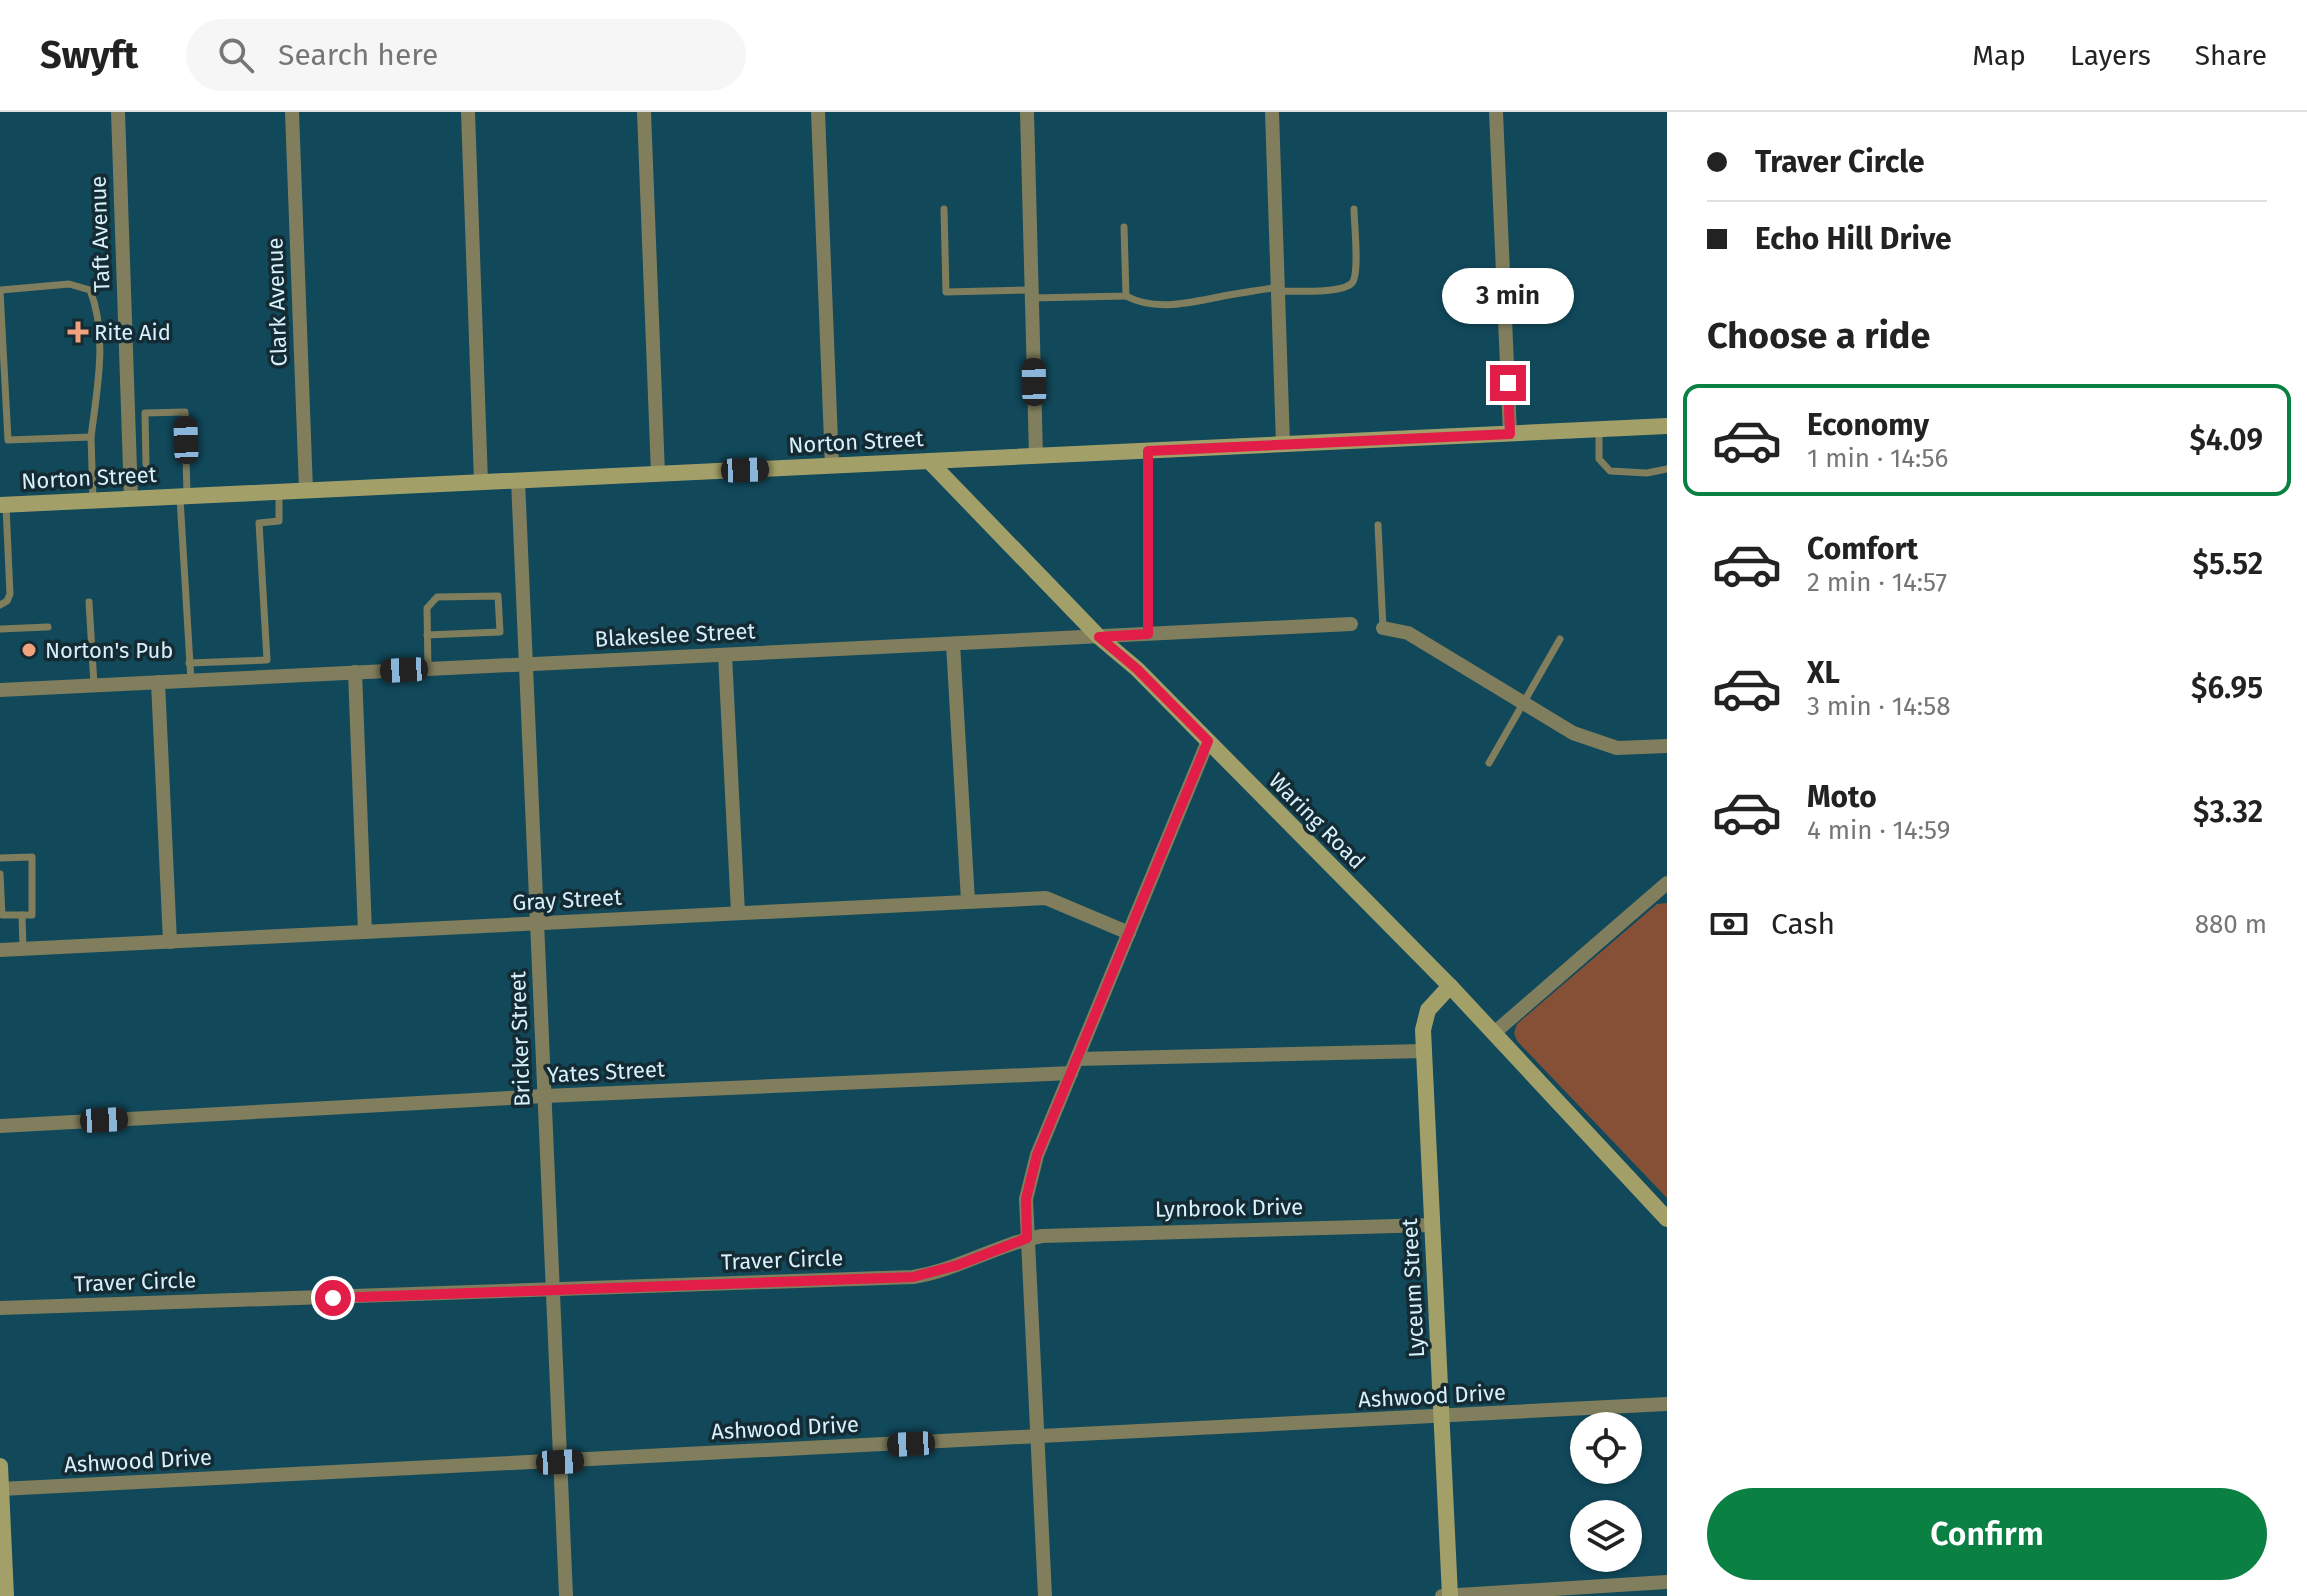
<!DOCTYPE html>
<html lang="en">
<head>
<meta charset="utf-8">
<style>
  body { margin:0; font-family:"Fira Sans",sans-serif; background:#f6f6f6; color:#222; height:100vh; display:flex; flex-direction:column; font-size:30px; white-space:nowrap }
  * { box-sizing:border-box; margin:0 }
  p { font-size:26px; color:#767676 }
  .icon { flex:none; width:44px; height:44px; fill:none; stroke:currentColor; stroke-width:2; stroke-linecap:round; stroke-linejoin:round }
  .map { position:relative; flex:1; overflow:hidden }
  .details { display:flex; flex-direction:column; background:#fff; width:640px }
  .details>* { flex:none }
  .banner { display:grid; align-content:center; height:176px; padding:0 40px; background:#fff }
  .controls { position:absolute; left:1570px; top:1300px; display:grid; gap:16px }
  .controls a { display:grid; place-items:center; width:72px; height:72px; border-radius:50%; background:#fff; box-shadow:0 2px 6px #0004; font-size:40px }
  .end { position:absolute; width:36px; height:36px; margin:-18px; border:10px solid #e11d48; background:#fff; box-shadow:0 0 0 4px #fff }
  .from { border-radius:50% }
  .bubble { position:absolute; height:56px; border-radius:28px; background:#fff; box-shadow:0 2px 6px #0004; font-size:26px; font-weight:600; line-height:56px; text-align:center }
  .car { position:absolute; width:24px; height:48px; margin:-24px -12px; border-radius:10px; box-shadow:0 0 6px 2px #0007; background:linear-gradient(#222 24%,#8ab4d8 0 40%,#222 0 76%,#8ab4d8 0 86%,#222 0) }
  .banner b { display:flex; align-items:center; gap:28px; height:76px; font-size:30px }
  .banner b+b { border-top:2px solid #e0e0e0 }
  .banner i { width:20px; height:20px; background:#222 }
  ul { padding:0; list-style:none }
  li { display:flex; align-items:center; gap:24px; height:112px; margin:0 16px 12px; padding:0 24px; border:4px solid transparent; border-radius:16px }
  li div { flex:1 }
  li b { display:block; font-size:30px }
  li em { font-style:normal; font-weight:600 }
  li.selected { border-color:#0b8043 }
  li>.icon { width:72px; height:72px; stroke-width:1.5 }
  h2 { padding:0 40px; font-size:36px; line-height:96px }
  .pay { display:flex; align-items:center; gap:20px; height:88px; padding:0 40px; font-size:30px }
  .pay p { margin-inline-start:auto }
  .primary-button { display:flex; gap:16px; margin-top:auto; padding:16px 40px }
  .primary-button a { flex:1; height:92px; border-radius:48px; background:#0b8043; color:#fff; font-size:32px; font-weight:600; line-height:92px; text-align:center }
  header { display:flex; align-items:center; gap:48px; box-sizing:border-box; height:112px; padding:0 40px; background:#fff; border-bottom:2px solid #e0e0e0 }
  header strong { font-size:38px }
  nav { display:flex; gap:44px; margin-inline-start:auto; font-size:28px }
  .search { width:560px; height:72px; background:#f6f6f6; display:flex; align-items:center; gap:20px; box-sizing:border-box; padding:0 28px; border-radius:44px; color:#767676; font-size:30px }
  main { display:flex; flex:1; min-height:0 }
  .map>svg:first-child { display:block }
  .green { fill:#865037 }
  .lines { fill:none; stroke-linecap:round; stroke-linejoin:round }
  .lane { stroke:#807e5c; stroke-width:7 }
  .street { stroke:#807e5c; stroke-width:14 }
  .secondary { stroke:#a29f69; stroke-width:16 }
  .route { stroke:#e11d48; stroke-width:10 }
  .poi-dot { fill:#f1a17c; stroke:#152b33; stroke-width:3 }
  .labels { text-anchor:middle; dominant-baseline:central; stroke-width:7; stroke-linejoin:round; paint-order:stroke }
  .street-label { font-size:22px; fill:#d6f0fc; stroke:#152b33 }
  .poi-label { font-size:22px; fill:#d6f0fc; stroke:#152b33; text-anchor:start }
</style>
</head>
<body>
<header>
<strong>Swyft</strong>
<div class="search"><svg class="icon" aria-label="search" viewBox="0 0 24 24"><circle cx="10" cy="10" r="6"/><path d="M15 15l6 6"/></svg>Search here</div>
<nav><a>Map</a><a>Layers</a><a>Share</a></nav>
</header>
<main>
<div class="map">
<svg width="1667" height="1484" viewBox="0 0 1667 1484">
  <rect width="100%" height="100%" fill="#11485a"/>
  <path class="green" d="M1667 791V1086L1517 929 1514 921 1517 912 1657 792Z"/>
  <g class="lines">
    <g class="lane">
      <path d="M944 97 946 180 1032 178"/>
      <path d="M1 178 69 172 90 178C108 223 97 278 91 325"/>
      <path d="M0 179 8 328 91 325 93 388"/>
      <path d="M1278 179C1294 179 1341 182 1352 171 1360 162 1354 111 1354 97"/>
      <path d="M1126 184C1158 201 1195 189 1229 183 1245 180 1262 178 1278 175"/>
      <path d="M1032 186 1126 184 1124 115"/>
      <path d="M1599 317V347L1610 359 1647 361 1667 357"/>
      <path d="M146 352 145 301 185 300 187 384"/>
      <path d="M180 386 191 569"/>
      <path d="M1378 413 1383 516"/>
      <path d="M89 490 94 573"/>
      <path d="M0 493 7 489 10 482 6 394"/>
      <path d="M0 517 48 515"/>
      <path d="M1148 522V341"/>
      <path d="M427 523 500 520 498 484 437 485 427 496 428 557"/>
      <path d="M189 551 267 548 259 411 279 409V382"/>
      <path d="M1489 651 1560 527"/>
      <path d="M0 746 32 745V803H22L23 837"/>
      <path d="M0 762 2 803H22"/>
    </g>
    <g class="street">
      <path d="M118 0 131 387"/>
      <path d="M292 0 306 378"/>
      <path d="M468 0 481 370"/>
      <path d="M644 0 658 362"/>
      <path d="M818 0 832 354"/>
      <path d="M1027 0 1036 344"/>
      <path d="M1272 0 1283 332"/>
      <path d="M1496 0 1510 322"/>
      <path d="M518 368 566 1484"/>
      <path d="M1383 516 1408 521 1573 621 1617 636 1667 634"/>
      <path d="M953 532 968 789"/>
      <path d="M725 543 738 801"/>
      <path d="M355 560 365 820"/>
      <path d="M158 570 170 830"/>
      <path d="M0 578 1351 512"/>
      <path d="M0 838 1046 786 1129 821"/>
      <path d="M1494 921 1667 771"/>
      <path d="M1077 947 1424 939"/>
      <path d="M0 1014 545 984 1071 961"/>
      <path d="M0 1196 913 1165C958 1158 997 1132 1042 1124L1432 1113"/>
      <path d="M1 1377 1667 1292"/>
      <path d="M1045 1484 1026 1087 1037 1043 1208 629"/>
      <path d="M1442 1484 1667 1470"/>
    </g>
    <g class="secondary">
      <path d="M929 349 1099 525 1137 557 1450 874 1667 1107"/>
      <path d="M0 393 1667 314"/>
      <path d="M1450 874 1428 898 1423 918 1450 1484"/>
      <path d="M0 1354 6 1484"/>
    </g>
  </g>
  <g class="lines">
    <path class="route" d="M333 1186 913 1165 958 1153 1027 1126 1026 1087 1037 1043 1208 629 1137 557 1099 525 1148 522V339L1510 322 1508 271"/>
  </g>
  <g class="poi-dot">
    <path d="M74 208h8v8h8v8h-8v8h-8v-8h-8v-8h8z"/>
    <circle cx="29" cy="538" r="8"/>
  </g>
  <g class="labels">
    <g class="street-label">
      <text transform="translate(100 122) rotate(-92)">Taft Avenue</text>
      <text transform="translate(277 190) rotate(-92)">Clark Avenue</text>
      <text transform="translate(856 330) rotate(-3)">Norton Street</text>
      <text transform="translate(89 366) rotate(-3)">Norton Street</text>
      <text transform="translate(675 523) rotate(-3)">Blakeslee Street</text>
      <text transform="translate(1317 709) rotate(45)">Waring Road</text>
      <text transform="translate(567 788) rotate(-3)">Gray Street</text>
      <text transform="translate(520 927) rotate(-92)">Bricker Street</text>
      <text transform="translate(606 960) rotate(-3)">Yates Street</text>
      <text transform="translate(1229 1096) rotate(-1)">Lynbrook Drive</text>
      <text transform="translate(782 1148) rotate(-2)">Traver Circle</text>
      <text transform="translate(135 1170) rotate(-2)">Traver Circle</text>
      <text transform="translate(1413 1176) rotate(-93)">Lyceum Street</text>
      <text transform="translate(1432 1284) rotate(-3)">Ashwood Drive</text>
      <text transform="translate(785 1316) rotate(-3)">Ashwood Drive</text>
      <text transform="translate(138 1349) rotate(-3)">Ashwood Drive</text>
    </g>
    <g class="poi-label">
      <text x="94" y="220">Rite Aid</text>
      <text x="45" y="538">Norton's Pub</text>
    </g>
  </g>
</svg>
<div class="controls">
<a><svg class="icon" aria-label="locate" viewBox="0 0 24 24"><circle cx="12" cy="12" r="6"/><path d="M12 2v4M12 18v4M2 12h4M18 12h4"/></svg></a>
<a><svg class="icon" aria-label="layers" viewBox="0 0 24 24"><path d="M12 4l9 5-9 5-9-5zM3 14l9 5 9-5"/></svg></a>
</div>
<i class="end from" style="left:333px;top:1186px"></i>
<i class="end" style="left:1508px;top:271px"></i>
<div class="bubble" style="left:1442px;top:156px;width:132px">3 min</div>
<i class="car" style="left:1034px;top:270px;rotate:359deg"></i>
<i class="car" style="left:186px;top:328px;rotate:358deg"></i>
<i class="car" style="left:745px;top:358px;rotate:88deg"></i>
<i class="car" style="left:404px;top:558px;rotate:267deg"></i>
<i class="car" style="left:104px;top:1008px;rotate:87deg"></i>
<i class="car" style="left:911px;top:1332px;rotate:267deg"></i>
<i class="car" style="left:560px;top:1350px;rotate:87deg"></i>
</div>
<section class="details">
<div class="banner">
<b><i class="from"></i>Traver Circle</b>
<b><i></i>Echo Hill Drive</b>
</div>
<h2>Choose a ride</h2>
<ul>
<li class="selected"><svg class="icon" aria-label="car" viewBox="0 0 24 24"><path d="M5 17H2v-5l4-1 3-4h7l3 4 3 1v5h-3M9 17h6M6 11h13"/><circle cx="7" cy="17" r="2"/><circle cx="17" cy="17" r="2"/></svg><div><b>Economy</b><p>1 min · 14:56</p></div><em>$4.09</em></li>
<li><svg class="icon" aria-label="car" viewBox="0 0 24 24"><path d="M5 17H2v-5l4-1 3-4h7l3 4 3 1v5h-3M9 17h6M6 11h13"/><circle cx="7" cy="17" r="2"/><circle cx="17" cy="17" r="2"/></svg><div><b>Comfort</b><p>2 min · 14:57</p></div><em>$5.52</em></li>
<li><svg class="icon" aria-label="car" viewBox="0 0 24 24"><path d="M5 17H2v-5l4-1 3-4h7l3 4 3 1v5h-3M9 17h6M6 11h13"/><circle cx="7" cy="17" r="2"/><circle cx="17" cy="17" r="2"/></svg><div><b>XL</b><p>3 min · 14:58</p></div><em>$6.95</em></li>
<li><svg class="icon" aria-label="car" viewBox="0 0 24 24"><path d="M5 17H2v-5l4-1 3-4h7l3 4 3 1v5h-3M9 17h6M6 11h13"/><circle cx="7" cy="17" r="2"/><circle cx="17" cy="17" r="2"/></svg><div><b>Moto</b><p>4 min · 14:59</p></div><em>$3.32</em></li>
</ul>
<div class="pay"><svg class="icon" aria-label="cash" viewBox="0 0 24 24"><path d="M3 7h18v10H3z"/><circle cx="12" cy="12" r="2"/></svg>Cash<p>880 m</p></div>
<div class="primary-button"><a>Confirm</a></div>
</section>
</main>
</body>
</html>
